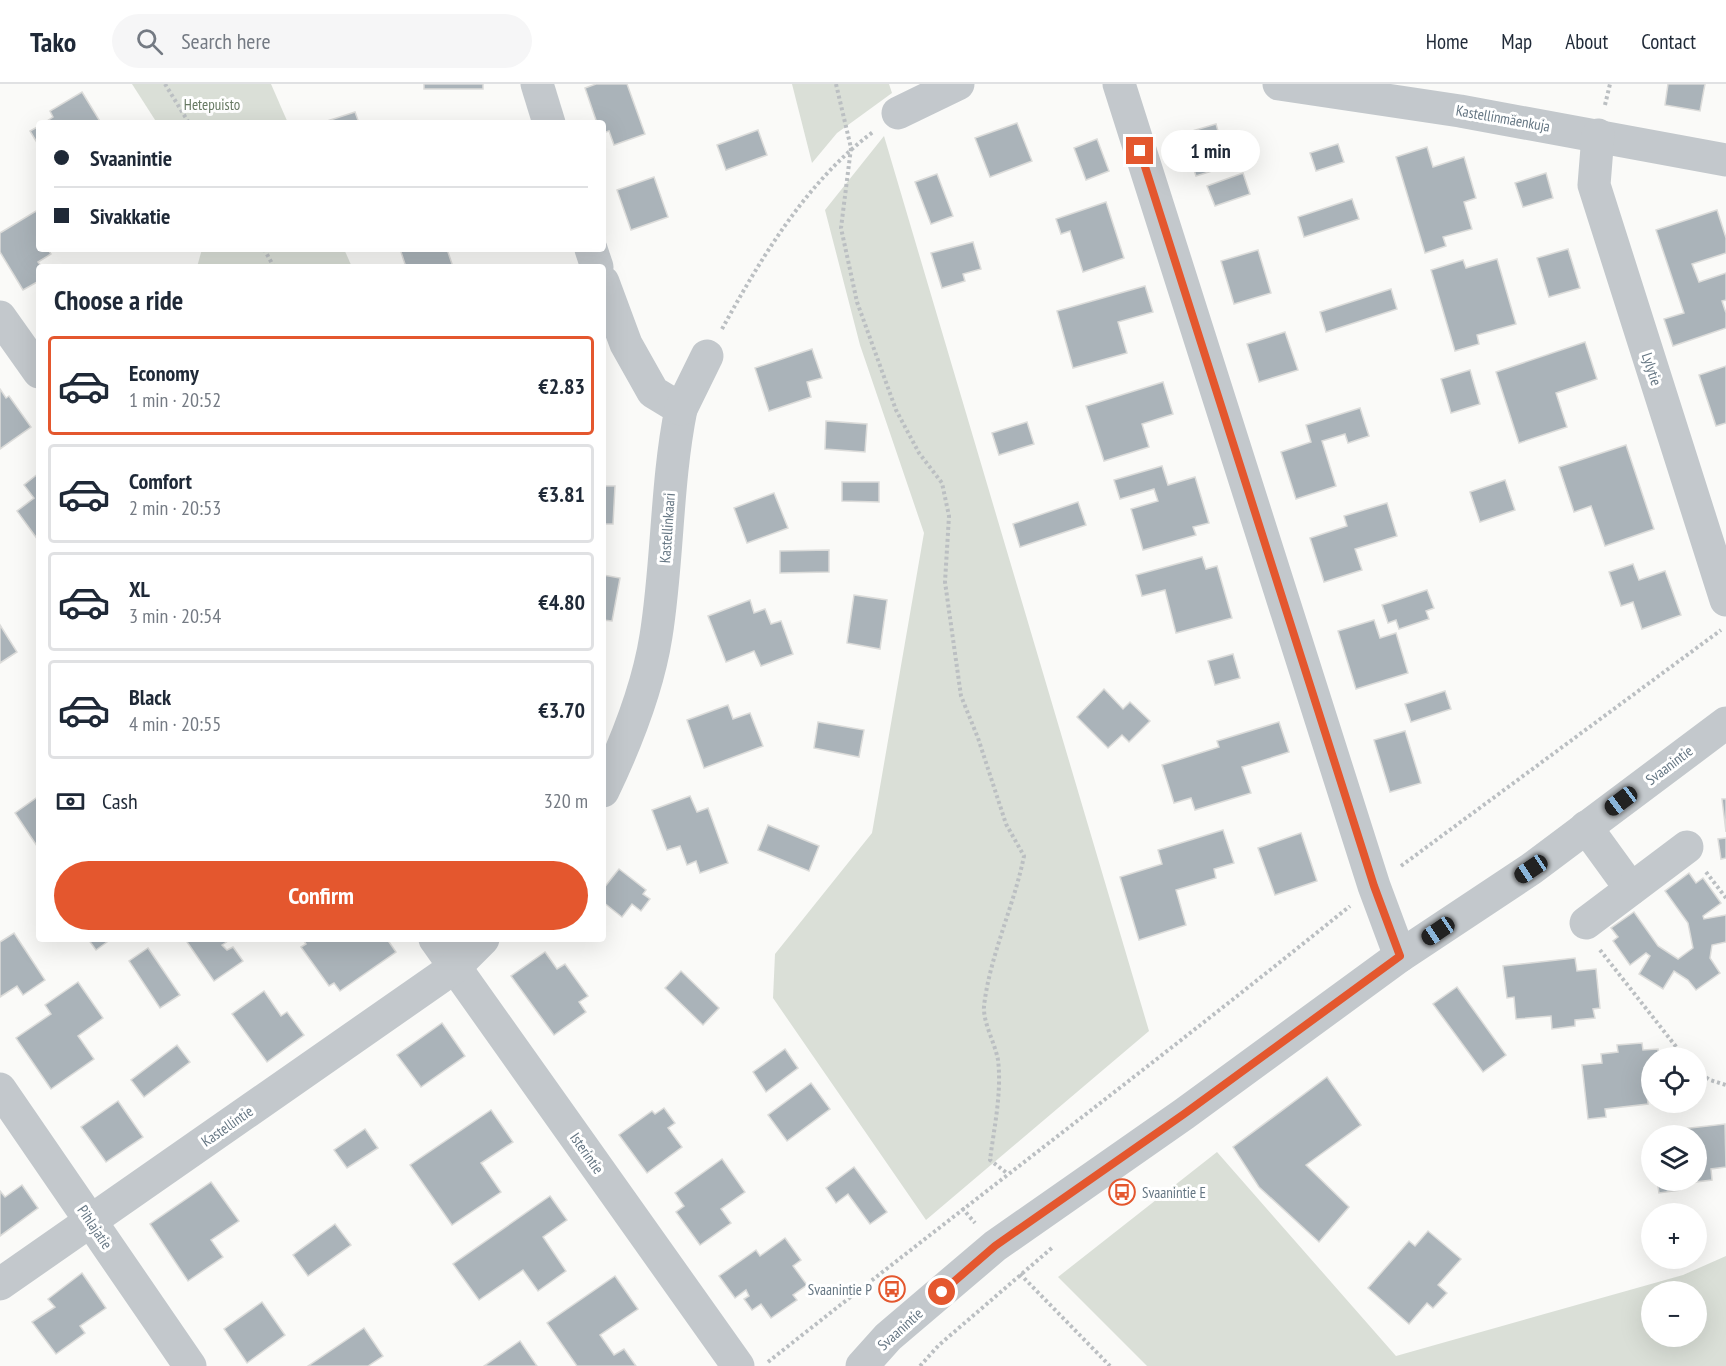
<!DOCTYPE html>
<html lang="en">
<head>
<meta charset="utf-8">
<style>
  body { margin:0; font-family:"PT Sans Narrow",sans-serif; background:#f6f6f7; color:#1f2937; height:100vh; display:flex; flex-direction:column; font-size:22px; white-space:nowrap }
  * { box-sizing:border-box; margin:0 }
  p { font-size:20px; color:#747a83 }
  .icon { flex:none; width:33px; height:33px; fill:none; stroke:currentColor; stroke-width:2; stroke-linecap:round; stroke-linejoin:round }
  .map { position:relative; flex:1; overflow:hidden }
  .panel { position:absolute; left:36px; top:180px; width:570px; height:678px; display:flex; flex-direction:column; background:#fff; border-radius:6px; box-shadow:0 6px 24px #0002 }
  .panel>* { flex:none }
  .banner { position:absolute; left:36px; top:36px; width:570px; height:132px; border-radius:6px; box-shadow:0 6px 24px #0002; display:grid; align-content:center; height:132px; padding:0 18px; background:#fff }
  .buttons { position:absolute; left:1641px; top:963px; display:grid; gap:12px }
  .buttons a { display:grid; place-items:center; width:66px; height:66px; border-radius:50%; background:#fff; box-shadow:0 6px 24px #0002; font-size:30px }
  .end { position:absolute; width:27px; height:27px; margin:-14px; border:8px solid #e4572e; background:#fff; box-shadow:0 0 0 3px #fff }
  .from { border-radius:50% }
  .bubble { position:absolute; height:42px; border-radius:21px; background:#fff; box-shadow:0 6px 24px #0002; font-size:20px; font-weight:700; line-height:42px; text-align:center }
  .car { position:absolute; width:18px; height:36px; margin:-18px -9px; border-radius:8px; box-shadow:0 0 4px 2px #0007; background:linear-gradient(#222 24%,#8ab4d8 0 40%,#222 0 76%,#8ab4d8 0 86%,#222 0) }
  .banner b { display:flex; align-items:center; gap:21px; height:57px; font-size:22px }
  .banner b+b { border-top:2px solid #e0e1e3 }
  .banner i { width:15px; height:15px; background:#1f2937 }
  ul { padding:0; list-style:none }
  li { display:flex; align-items:center; gap:18px; height:99px; margin:0 12px 9px; padding:0 6px; border:3px solid #e0e1e3; border-radius:6px }
  li div { flex:1 }
  li b { display:block; font-size:22px }
  li em { font-style:normal; font-weight:700 }
  li.current { border-color:#e4572e }
  li>.icon { width:54px; height:54px; stroke-width:1.5 }
  h2 { padding:0 18px; font-size:27px; line-height:72px }
  .pay { display:flex; align-items:center; gap:15px; height:66px; padding:0 18px; font-size:22px }
  .pay p { margin-inline-start:auto }
  .cta { display:flex; gap:12px; margin-top:auto; padding:12px 18px }
  .cta a { flex:1; height:69px; border-radius:36px; background:#e4572e; color:#fff; font-size:24px; font-weight:700; line-height:69px; text-align:center }
  header { display:flex; align-items:center; gap:36px; box-sizing:border-box; height:84px; padding:0 30px; background:#fff; border-bottom:2px solid #e0e1e3 }
  header strong { font-size:28px }
  nav { display:flex; gap:33px; margin-inline-start:auto; font-size:21px }
  .search { width:420px; height:54px; background:#f6f6f7; display:flex; align-items:center; gap:15px; box-sizing:border-box; padding:0 21px; border-radius:33px; color:#747a83; font-size:22px }
  .map>svg:first-child { display:block }
  .green { fill:#dadfd7; fill-rule:evenodd }
  .building { fill:#aab3b9; stroke:#dcdcda; stroke-width:1.5 }
  .lines { fill:none; stroke-linecap:round; stroke-linejoin:round }
  .path { stroke:#bbbfc2; stroke-width:4; stroke-dasharray:3 3; stroke-linecap:butt }
  .minor { stroke:#c3c8cc; stroke-width:33 }
  .route { stroke:#e4572e; stroke-width:8 }
  .labels { text-anchor:middle; dominant-baseline:central; stroke-width:6; stroke-linejoin:round; paint-order:stroke }
  .park-label { font-size:15px; fill:#687a64; stroke:#fff }
  .street-label { font-size:15px; fill:#657683; stroke:#fff }
  .poi-label { font-size:15px; fill:#657683; stroke:#fff; text-anchor:start }
</style>
</head>
<body>
<header>
<strong>Tako</strong>
<div class="search"><svg class="icon" aria-label="search" viewBox="0 0 24 24"><circle cx="10" cy="10" r="6"/><path d="M15 15l6 6"/></svg>Search here</div>
<nav><a>Home</a><a>Map</a><a>About</a><a>Contact</a></nav>
</header>
<div class="map">
<svg width="1726" height="1282" viewBox="0 0 1726 1282">
  <rect width="100%" height="100%" fill="#fafaf8"/>
  <g class="green">
    <path d="M132 0H271L288 39H157Z"/>
    <path d="M792 0H889L892 9 837 49 812 79Z"/>
    <path d="M884 52 1149 947 926 1136 773 914 775 870 872 749 924 449 860 261 825 126Z"/>
    <path d="M202 165H344L352 183H197Z"/>
    <path d="M1217 1068 1396 1272 1683 1191 1726 1172V1282H1147L1058 1193ZM1652 1208H1696V1252H1652Z"/>
  </g>
  <g class="building">
    <rect x="424" y="0" width="59" height="5"/>
    <path d="M596 0H627L645 50 614 61 609 47 603 49V39H597L585 4Z"/>
    <path d="M1668 0H1705L1700 27 1665 21Z"/>
    <path d="M82 8 101 39H44L53 33 50 27Z"/>
    <path d="M355 28 359 39H321Z"/>
    <path d="M1017 39 1032 77 990 93 975 54Z"/>
    <path d="M1216 40 1228 82 1196 92 1182 50Z"/>
    <path d="M39 42V62L30 47Z"/>
    <path d="M758 46 767 71 726 86 717 61Z"/>
    <path d="M1097 55 1109 87 1086 96 1074 64Z"/>
    <path d="M1338 60 1344 78 1316 87 1310 69Z"/>
    <path d="M1427 63 1433 83 1464 73 1476 114 1464 118 1472 145 1443 153 1446 162 1425 169 1396 73Z"/>
    <path d="M1243 89 1250 110 1215 122 1207 102Z"/>
    <path d="M1546 89 1553 114 1523 123 1515 99Z"/>
    <path d="M937 90 953 132 931 140 915 98Z"/>
    <path d="M654 93 668 133 631 146 617 106Z"/>
    <path d="M1352 115 1359 135 1304 153 1298 133Z"/>
    <path d="M1106 118 1124 174 1083 188 1070 147 1061 150 1056 135Z"/>
    <path d="M1717 126 1726 154V169L1692 180 1699 198 1726 189V216L1722 217 1726 229V244L1673 262 1664 235 1684 229 1656 146Z"/>
    <path d="M36 127 39 132V165H48L51 170 38 178 42 183H39V197L23 206 0 168V149Z"/>
    <path d="M973 158 981 185 963 190 965 197 942 204 931 169Z"/>
    <path d="M400 165H447L453 183H406Z"/>
    <path d="M1568 165 1580 204 1549 213 1537 174Z"/>
    <path d="M1258 166 1271 209 1234 220 1221 177Z"/>
    <path d="M1497 175 1516 240 1477 251 1479 260 1455 267 1431 186 1463 176 1466 184Z"/>
    <path d="M1145 202 1153 228 1118 238 1127 269 1073 284 1057 227Z"/>
    <path d="M1391 205 1397 225 1326 248 1320 228Z"/>
    <path d="M1285 248 1298 286 1259 298 1247 260Z"/>
    <path d="M1585 258 1597 295 1556 309 1567 343 1519 359 1496 288Z"/>
    <path d="M812 265 822 294 807 298 811 313 769 327 755 284Z"/>
    <path d="M1726 282V339L1716 342 1699 291Z"/>
    <path d="M1470 286 1480 320 1451 329 1441 295Z"/>
    <path d="M1163 298 1173 330 1142 340 1149 363 1104 377 1086 322Z"/>
    <path d="M0 305 6 314 9 312 31 343 0 365Z"/>
    <path d="M1360 324 1369 352 1348 359 1345 350 1322 357 1336 402 1296 415 1281 368 1311 358 1306 341Z"/>
    <path d="M826 337 867 340 865 368 825 365Z"/>
    <path d="M1027 338 1034 360 999 371 992 349Z"/>
    <path d="M1626 361 1654 445 1605 462 1591 422 1574 428 1559 383Z"/>
    <path d="M1162 382 1168 401 1195 393 1209 439 1193 443 1196 451 1143 466 1131 425 1158 417 1154 405 1120 415 1114 396Z"/>
    <path d="M39 389V455L38 456 17 427 34 414 24 401Z"/>
    <path d="M1505 396 1515 426 1480 438 1470 408Z"/>
    <path d="M842 398H879V418L842 417Z"/>
    <path d="M603 402H615L613 440H603Z"/>
    <path d="M774 409 788 444 747 459 734 424Z"/>
    <path d="M1078 418 1086 441 1020 463 1013 440Z"/>
    <path d="M1387 419 1397 452 1355 465 1362 486 1324 498 1310 454 1347 442 1344 432Z"/>
    <path d="M829 466V488L780 489V467Z"/>
    <path d="M1202 473 1206 485 1217 482 1232 534 1176 549 1165 506 1142 512 1136 491Z"/>
    <path d="M1633 480 1639 496 1665 487 1681 531 1642 545 1633 518 1621 522 1609 488Z"/>
    <path d="M603 491 620 494 612 537 603 536Z"/>
    <path d="M1427 506 1434 524 1426 527 1429 535 1399 545 1396 536 1388 539 1382 521Z"/>
    <path d="M854 511 887 516 880 565 847 559Z"/>
    <path d="M750 516 754 529 765 525 771 540 781 537 793 570 761 582 754 567 726 578 708 532Z"/>
    <path d="M1374 536 1380 554 1396 549 1408 589 1356 605 1338 547Z"/>
    <path d="M0 541 17 568 0 579Z"/>
    <path d="M1233 570 1240 594 1215 601 1208 577Z"/>
    <path d="M1104 605 1123 625 1130 618 1150 637 1129 658 1122 651 1108 664 1077 633Z"/>
    <path d="M1445 607 1451 625 1411 638 1405 620Z"/>
    <path d="M728 621 733 635 750 629 763 662 704 684 687 636Z"/>
    <path d="M818 638 864 646 859 673 814 664Z"/>
    <path d="M1279 638 1289 668 1242 683 1251 709 1195 726 1191 714 1174 719 1162 681 1219 663 1217 657Z"/>
    <path d="M1405 647 1421 699 1390 708 1374 656Z"/>
    <path d="M39 712V765L15 729Z"/>
    <path d="M690 712 697 728 708 724 728 779 700 789 696 777 687 781 680 762 667 766 652 726Z"/>
    <path d="M1722 715H1726V748Z"/>
    <path d="M768 741 819 762 809 787 758 766Z"/>
    <path d="M1223 746 1234 779 1214 785 1216 794 1176 806 1186 841 1139 856 1120 793 1162 780 1158 766Z"/>
    <path d="M1301 749 1317 797 1275 811 1258 764Z"/>
    <path d="M1726 754V774L1721 775 1718 755Z"/>
    <path d="M619 785 646 806 643 810 650 815 641 827 632 820 622 833 603 818V805Z"/>
    <path d="M1689 789 1696 799 1703 794 1721 819 1703 832 1704 835 1726 831V858L1712 861 1710 874 1720 889 1696 906 1688 896 1674 887 1663 905 1639 890 1650 872 1646 869 1630 881 1613 857 1618 853 1611 844 1634 828 1658 862 1678 875 1693 864 1688 839 1665 807Z"/>
    <path d="M14 849 45 896 23 911 17 902 0 913V858Z"/>
    <path d="M88 855H111L96 866Z"/>
    <path d="M185 855H227L228 857 222 861 227 866 233 863 243 877 214 897Z"/>
    <path d="M303 855H387L396 868 340 907 334 899 329 902 301 863 306 860Z"/>
    <path d="M148 864 180 911 160 924 129 877Z"/>
    <path d="M545 868 557 885 565 880 588 912 579 918 586 928 554 951 511 892Z"/>
    <path d="M1575 874 1577 887 1596 885 1600 924 1593 925 1595 934 1575 936V942L1552 945 1551 932 1516 935 1514 913 1507 914 1503 882Z"/>
    <path d="M681 887 719 924 703 941 665 904Z"/>
    <path d="M78 898 103 934 78 952 94 975 51 1005 16 954 51 930 45 921Z"/>
    <path d="M1457 903 1506 971 1483 988 1433 920Z"/>
    <path d="M264 907 281 932 287 928 304 951 267 978 232 930Z"/>
    <path d="M442 939 465 972 421 1003 397 971Z"/>
    <path d="M1642 959 1643 966 1658 965V974H1652V1011H1647L1648 1020 1605 1025 1606 1033 1588 1035 1582 981 1602 979 1601 970 1618 968 1617 961Z"/>
    <path d="M177 961 190 978 144 1013 131 996Z"/>
    <path d="M785 965 798 984 766 1008 753 988Z"/>
    <path d="M1327 993 1361 1041 1306 1081 1349 1123 1319 1158 1259 1103 1233 1063Z"/>
    <path d="M811 999 830 1025 787 1057 768 1031Z"/>
    <path d="M118 1017 143 1053 106 1078 81 1043Z"/>
    <path d="M664 1024 675 1039 668 1044 682 1063 647 1089 619 1051 652 1027 655 1030Z"/>
    <path d="M491 1026 513 1058 481 1079 501 1108 452 1141 410 1081Z"/>
    <path d="M1725 1040 1726 1083 1711 1085 1712 1096 1679 1100 1680 1106 1659 1109 1657 1096H1696V1052H1664V1047Z"/>
    <path d="M365 1045 378 1064 347 1084 334 1066Z"/>
    <path d="M722 1075 745 1108 721 1125 731 1139 700 1161 676 1128 684 1122 675 1109Z"/>
    <path d="M854 1083 887 1128 870 1140 848 1110 836 1119 826 1104Z"/>
    <path d="M211 1098 239 1137 211 1156 223 1173 188 1197 150 1140Z"/>
    <path d="M22 1101 38 1124 0 1152V1107L5 1113Z"/>
    <path d="M550 1112 567 1136 543 1153 566 1187 538 1207 523 1186 479 1216 453 1180Z"/>
    <path d="M335 1140 351 1161 308 1192 293 1171Z"/>
    <path d="M1428 1147 1461 1175 1438 1201 1447 1209 1433 1224 1427 1219 1409 1240 1368 1204 1409 1157 1415 1162Z"/>
    <path d="M785 1154 801 1176 793 1182 807 1201 793 1211 797 1216 771 1234 761 1220 752 1226 744 1215 749 1212 746 1206 735 1214 719 1192 756 1166 760 1172Z"/>
    <path d="M82 1189 106 1224 80 1242 85 1249 56 1270 32 1238 55 1223 48 1215Z"/>
    <path d="M615 1192 638 1225 600 1251 614 1271 624 1265 636 1282H577L547 1239Z"/>
    <path d="M262 1218 285 1251 247 1279 224 1245Z"/>
    <path d="M364 1244 383 1272 368 1282H308Z"/>
    <path d="M520 1257 537 1282H484Z"/>
  </g>
  <g class="lines">
    <g class="path">
      <path d="M165 0 189 39"/>
      <path d="M836 0 851 64 841 144 857 218 896 326 919 369 942 399 949 432 945 498 961 612 978 654 1006 740 1024 772C1014 822 990 871 984 922 983 939 995 959 998 976 1002 1008 994 1044 990 1076L1008 1090"/>
      <path d="M1605 21 1610 0"/>
      <path d="M264 165 274 183"/>
      <path d="M722 245C761 174 807 97 873 48"/>
      <path d="M1401 782 1721 546"/>
      <path d="M1706 788 1726 814"/>
      <path d="M1600 866 1685 974"/>
      <path d="M1696 987 1710 996 1726 1001"/>
      <path d="M962 1124 975 1139"/>
      <path d="M1020 1190 1110 1282"/>
      <path d="M768 1278C961 1125 1158 977 1350 822"/>
      <path d="M920 1282 939 1261 1053 1163"/>
    </g>
    <g class="minor">
      <path d="M537 0 549 39"/>
      <path d="M1119 0 1374 802 1400 872"/>
      <path d="M1279 0 1460 27 1726 76"/>
      <path d="M898 29 958 0"/>
      <path d="M1598 51 1594 101 1726 516"/>
      <path d="M591 165 597 183"/>
      <path d="M603 198 626 260 653 308 681 325C666 400 668 477 656 552 648 603 625 661 603 707"/>
      <path d="M0 233 39 288"/>
      <path d="M681 325 707 272"/>
      <path d="M1586 743 1631 805"/>
      <path d="M1586 839 1687 763"/>
      <path d="M435 855 738 1282"/>
      <path d="M0 1005 190 1282"/>
      <path d="M0 1200 455 883 483 855"/>
      <path d="M862 1282 888 1253 995 1162 1184 1030 1400 872 1531 785 1726 639"/>
    </g>
  </g>
  <g class="lines">
    <path class="route" d="M942 1208 995 1162 1184 1030 1400 872 1374 802 1140 67"/>
  </g>
  <defs>
    <g id="bus-ring" transform="scale(1.35)"><circle r="9.5" fill="#fff" stroke="#e4572e" stroke-width="1.5"/><path d="M-5-6H5V4H4V6H2V4H-2V6H-4V4H-5ZM-3.5-4V0h7V-4ZM-3.5 1.2v1.5H-2V1.2ZM2 1.2v1.5H3.5V1.2Z" fill="#e4572e"/></g>
  </defs>
  <g fill-rule="evenodd">
    <use href="#bus-ring" x="1122" y="1108"/>
    <use href="#bus-ring" x="892" y="1205"/>
  </g>
  <g class="labels">
    <g class="park-label">
      <text x="212" y="20">Hetepuisto</text>
    </g>
    <g class="street-label">
      <text transform="translate(1503 34) rotate(10)">Kastellinmäenkuja</text>
      <text transform="translate(1652 285) rotate(72)">Lylytie</text>
      <text transform="translate(667 444) rotate(-86)">Kastellinkaari</text>
      <text transform="translate(1669 681) rotate(-37)">Svaanintie</text>
      <text transform="translate(227 1042) rotate(-35)">Kastellintie</text>
      <text transform="translate(587 1069) rotate(55)">Isterintie</text>
      <text transform="translate(95 1143) rotate(56)">Pihlajatie</text>
      <text transform="translate(900 1245) rotate(-42)">Svaanintie</text>
    </g>
    <g class="poi-label">
      <text x="1142" y="1108">Svaanintie E</text>
      <text x="872" y="1205" text-anchor="end">Svaanintie P</text>
    </g>
  </g>
</svg>
<div class="buttons">
<a><svg class="icon" aria-label="locate" viewBox="0 0 24 24"><circle cx="12" cy="12" r="6"/><path d="M12 2v4M12 18v4M2 12h4M18 12h4"/></svg></a>
<a><svg class="icon" aria-label="layers" viewBox="0 0 24 24"><path d="M12 4l9 5-9 5-9-5zM3 14l9 5 9-5"/></svg></a>
<a>+</a>
<a>−</a>
</div>
<i class="end from" style="left:942px;top:1208px"></i>
<i class="end" style="left:1140px;top:67px"></i>
<div class="bubble" style="left:1161px;top:46px;width:99px">1 min</div>
<i class="car" style="left:1621px;top:717px;rotate:233deg"></i>
<i class="car" style="left:1531px;top:785px;rotate:236deg"></i>
<i class="car" style="left:1438px;top:847px;rotate:236deg"></i>
<div class="banner">
<b><i class="from"></i>Svaanintie</b>
<b><i></i>Sivakkatie</b>
</div>
<section class="panel">
<h2>Choose a ride</h2>
<ul>
<li class="current"><svg class="icon" aria-label="car" viewBox="0 0 24 24"><path d="M5 17H2v-5l4-1 3-4h7l3 4 3 1v5h-3M9 17h6M6 11h13"/><circle cx="7" cy="17" r="2"/><circle cx="17" cy="17" r="2"/></svg><div><b>Economy</b><p>1 min · 20:52</p></div><em>€2.83</em></li>
<li><svg class="icon" aria-label="car" viewBox="0 0 24 24"><path d="M5 17H2v-5l4-1 3-4h7l3 4 3 1v5h-3M9 17h6M6 11h13"/><circle cx="7" cy="17" r="2"/><circle cx="17" cy="17" r="2"/></svg><div><b>Comfort</b><p>2 min · 20:53</p></div><em>€3.81</em></li>
<li><svg class="icon" aria-label="car" viewBox="0 0 24 24"><path d="M5 17H2v-5l4-1 3-4h7l3 4 3 1v5h-3M9 17h6M6 11h13"/><circle cx="7" cy="17" r="2"/><circle cx="17" cy="17" r="2"/></svg><div><b>XL</b><p>3 min · 20:54</p></div><em>€4.80</em></li>
<li><svg class="icon" aria-label="car" viewBox="0 0 24 24"><path d="M5 17H2v-5l4-1 3-4h7l3 4 3 1v5h-3M9 17h6M6 11h13"/><circle cx="7" cy="17" r="2"/><circle cx="17" cy="17" r="2"/></svg><div><b>Black</b><p>4 min · 20:55</p></div><em>€3.70</em></li>
</ul>
<div class="pay"><svg class="icon" aria-label="cash" viewBox="0 0 24 24"><path d="M3 7h18v10H3z"/><circle cx="12" cy="12" r="2"/></svg>Cash<p>320 m</p></div>
<div class="cta"><a>Confirm</a></div>
</section>
</div>
</body>
</html>
